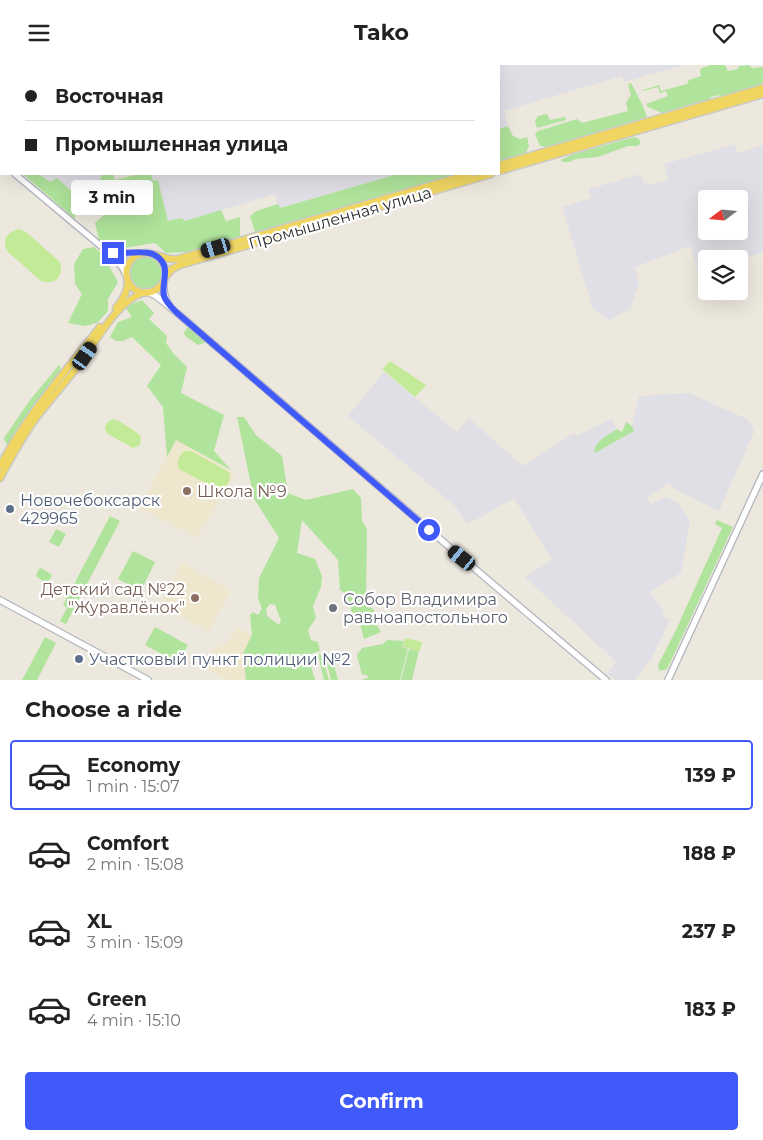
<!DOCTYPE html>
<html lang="en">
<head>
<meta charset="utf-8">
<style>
  body { margin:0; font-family:Montserrat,sans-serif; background:#f2f2f2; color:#222; height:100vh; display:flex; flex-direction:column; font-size:19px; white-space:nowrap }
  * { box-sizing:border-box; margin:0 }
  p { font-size:16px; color:#767676 }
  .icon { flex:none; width:28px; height:28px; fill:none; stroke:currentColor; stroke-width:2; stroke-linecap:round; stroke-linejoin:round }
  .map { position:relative; height:615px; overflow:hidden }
  .sheet { display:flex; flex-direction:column; background:#fff; flex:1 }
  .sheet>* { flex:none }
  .hud { position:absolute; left:0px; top:0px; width:500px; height:110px; box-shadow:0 5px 20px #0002; display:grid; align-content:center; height:110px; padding:0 25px; background:#fff }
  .needle { width:32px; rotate:254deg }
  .tools { position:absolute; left:698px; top:125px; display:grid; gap:10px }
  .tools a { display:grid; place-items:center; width:50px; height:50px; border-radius:5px; background:#fff; box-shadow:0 5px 20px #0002; font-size:25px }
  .end { position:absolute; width:22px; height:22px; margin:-11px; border:6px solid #4059f9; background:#fff; box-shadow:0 0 0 2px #fff }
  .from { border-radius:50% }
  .bubble { position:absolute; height:35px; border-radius:5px; background:#fff; box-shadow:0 5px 20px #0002; font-size:16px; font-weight:700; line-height:35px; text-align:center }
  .car { position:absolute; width:15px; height:30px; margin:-15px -8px; border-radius:6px; box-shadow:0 0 4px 1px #0007; background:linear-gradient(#222 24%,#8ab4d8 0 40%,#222 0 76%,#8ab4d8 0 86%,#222 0) }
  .hud b { display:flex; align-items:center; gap:18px; height:48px; font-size:19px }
  .hud b+b { border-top:1px solid #e0e0e0 }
  .hud i { width:12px; height:12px; background:#222 }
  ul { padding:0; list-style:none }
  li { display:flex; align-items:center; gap:15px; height:70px; margin:0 10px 8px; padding:0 15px; border:2px solid transparent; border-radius:5px }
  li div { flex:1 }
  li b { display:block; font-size:19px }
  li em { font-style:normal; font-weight:700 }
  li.on { border-color:#4059f9 }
  li>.icon { width:45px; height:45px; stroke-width:1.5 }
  h2 { padding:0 25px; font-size:22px; line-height:60px }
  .primary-button { display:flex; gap:10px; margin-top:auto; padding:10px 25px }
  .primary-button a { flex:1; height:58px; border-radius:5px; background:#4059f9; color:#fff; font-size:20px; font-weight:700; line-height:58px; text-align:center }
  header { display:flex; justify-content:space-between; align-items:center; height:65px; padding:0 25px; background:#fff; font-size:22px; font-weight:700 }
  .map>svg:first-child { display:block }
  .industrial { fill:#e1dfe6; fill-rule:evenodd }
  .education { fill:#efe6ce }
  .green { fill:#b0e39b; fill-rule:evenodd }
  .pitch { fill:#c3eb97 }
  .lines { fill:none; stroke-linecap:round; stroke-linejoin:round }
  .tertiary-casing { stroke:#b2b4bf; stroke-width:8 }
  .secondary-casing { stroke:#b2b4bf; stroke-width:8 }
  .primary-casing { stroke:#c8c8c8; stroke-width:9 }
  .tertiary { stroke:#fff; stroke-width:5 }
  .secondary { stroke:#fff; stroke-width:5.5 }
  .primary { stroke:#f0d661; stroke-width:6 }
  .route { stroke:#4059f9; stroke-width:6 }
  .education-dot { fill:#8d6e63; stroke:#fff; stroke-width:2 }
  .service-dot { fill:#5c6f8a; stroke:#fff; stroke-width:2 }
  .worship-dot { fill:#6b7280; stroke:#fff; stroke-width:2 }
  .labels { text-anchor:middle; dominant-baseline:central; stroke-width:4.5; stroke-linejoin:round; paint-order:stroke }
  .street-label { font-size:16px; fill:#2c2c2c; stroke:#fff }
  .education-label { font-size:16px; fill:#785e54; stroke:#fff; text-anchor:start }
  .service-label { font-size:16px; fill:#4e5e75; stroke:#fff; text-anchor:start }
  .worship-label { font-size:16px; fill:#5b616d; stroke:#fff; text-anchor:start }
</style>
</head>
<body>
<header><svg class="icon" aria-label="menu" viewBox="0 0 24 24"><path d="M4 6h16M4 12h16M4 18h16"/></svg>Tako<svg class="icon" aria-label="heart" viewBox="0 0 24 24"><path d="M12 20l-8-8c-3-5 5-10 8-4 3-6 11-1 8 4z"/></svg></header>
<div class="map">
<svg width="763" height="615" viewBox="0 0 763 615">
  <rect width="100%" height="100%" fill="#ede8de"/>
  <g class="industrial">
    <path d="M0 0H237V1H1V76L0 75Z"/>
    <rect x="278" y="0" width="137" height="1"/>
    <path d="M440 0H683L624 17 622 11 504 46 508 61 499 64V1H441Z"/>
    <path d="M735 79 737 88 763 80V187L739 195 706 194V204L698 206 690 181 635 202 639 219 630 244 609 255 593 244 562 142 591 133 589 124 641 109 644 118 647 117 648 120 669 115 664 99ZM706 134H739V166H706Z"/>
    <path d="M39 109H103L91 129 84 125 81 130 77 131 57 113 50 117Z"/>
    <path d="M151 109H398L279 143 275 129 185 156 181 153 168 156 158 115 153 116Z"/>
    <path d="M384 307 457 367 469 353 523 401 574 368 576 371 612 354 617 364 597 378 595 387 634 366 632 361 639 331 689 328 747 354 752 360 754 367 719 446 674 424 669 418 647 432 651 439 664 432 678 437 690 456 681 508 650 527 664 546 662 551 670 555 651 595 643 603 644 604 634 615H615L607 608 616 597 525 512 552 495 514 433 468 459 463 454 455 441 348 351Z"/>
  </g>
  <g class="education">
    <path d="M176 374 235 408 197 473 139 443Z"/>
    <path d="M182 498 231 525 209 567 159 541Z"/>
    <path d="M237 562 252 570 243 588 246 615H228L204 602 212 585 227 578Z"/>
  </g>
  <g class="green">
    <path d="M711 0H725L728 6 738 4 739 1 749 0 752 3 763 2V19L721 32 718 30 711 32 709 35 698 37 662 48 648 42 646 39 668 31 666 26 660 28 658 22 643 26V25L659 20 661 26 687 19 689 15 701 11 700 6 702 3Z"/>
    <path d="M631 18 643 41 647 52 547 82 540 81 535 69 538 66 577 54 582 58 628 46 626 38 629 32 631 31 628 19Z"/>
    <path d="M547 49 550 55 565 52 566 55 537 63 535 56 538 51Z"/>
    <path d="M508 61 513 71 520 74 527 72 529 81 525 90 499 97V64Z"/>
    <path d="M634 72 638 73 640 76V79L637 81H628L598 92 576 94 569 97H563L561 96 562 94 574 89Z"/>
    <path d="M23 109H39L50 117 57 113 77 131 75 154Z"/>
    <path d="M103 109H113L115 115 139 109H151L153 116 158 115 168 156 181 153 185 156 221 145 226 156 240 152V174L187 187 166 188 155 178 113 185 99 175 95 158 108 146 81 130 84 125 91 129Z"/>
    <path d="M398 109H452L451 111 255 167 250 151 256 146 278 139 280 143Z"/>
    <path d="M94 182 103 190 118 217 108 234V246L97 258 85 261 68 258 82 229 75 219 74 199 83 184Z"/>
    <circle cx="146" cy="208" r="16"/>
    <path d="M142 235 154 248 149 254 167 271 166 278 173 288 187 302 181 328 224 350 214 386 231 405 176 375 167 392 163 342 147 321 161 300 132 272 123 276H116L110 272 118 257 132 252 125 242Z"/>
    <path d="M187 263H189L205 277 204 278 198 280 185 271 184 268Z"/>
    <path d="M60 299V305L58 313 9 380 5 377 4 373 30 335Z"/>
    <path d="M237 352H244L256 370 282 391 288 428 306 435 353 424 361 433 362 456 367 464 366 538 374 545 376 559 381 567 364 574 360 559 355 557 346 529 340 525 338 495 302 455 297 488 315 494 322 511 321 522 313 541 316 553 308 565 311 575 318 577 320 586 308 590 315 615H246L243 588 252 570 250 550 253 547 258 550 262 544 258 533 259 513 279 473 254 434ZM270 539 275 540 281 556 279 560 267 551 266 544Z"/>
    <path d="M626 357 632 361 634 366 595 388C593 376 609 370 617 364L622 367Z"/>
    <path d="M110 451 120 456 66 559 60 556 67 543 63 540Z"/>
    <path d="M717 455 733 462 670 598 667 604 659 606 658 600 676 565 722 463 715 459Z"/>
    <path d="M56 464 66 469 59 482 49 477Z"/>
    <path d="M133 486 155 497 141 526 118 514Z"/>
    <path d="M41 503 51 509 52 511 48 517 46 518 37 512 36 510 39 504Z"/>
    <path d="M155 562 188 580 178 598 145 580Z"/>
    <path d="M45 572 56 578 37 615H22Z"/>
    <path d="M387 575 404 576 402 582 408 584 400 615H363V614L368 613 367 610H362L357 590 362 583 383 579Z"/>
    <path d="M409 584 419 586 412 615H401Z"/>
    <path d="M320 589 322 591 329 615H324L318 590Z"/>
    <path d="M327 593 333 596 338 615H331L326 595Z"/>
  </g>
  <g class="pitch">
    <path d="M19 164 26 167 60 197C64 211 55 221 41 216L8 187C1 175 6 168 19 164Z"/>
    <path d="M390 296 426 320 415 332 382 304Z"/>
    <path d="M114 354C119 356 137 366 140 371 142 374 140 376 140 380L133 383 108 369 105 364 106 359 110 355Z"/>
    <path d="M185 386H191L229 407C232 414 227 423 219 425L179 404C176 396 179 390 185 386Z"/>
    <path d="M405 573 422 577 420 586 403 582Z"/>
  </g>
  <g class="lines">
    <g class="tertiary-casing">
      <g id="tertiary">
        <path d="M429 0V1"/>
        <path d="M0 96 1 97"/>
        <path d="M15 109 102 182 122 202 126 210"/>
        <path d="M107 185C117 190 129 189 140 188"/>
      </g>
    </g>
    <g class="secondary-casing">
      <g id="secondary">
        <path d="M164 216C163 225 164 232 169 240"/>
        <path d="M148 227 156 231 176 247 454 486 606 615"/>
        <path d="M0 535 148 615"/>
        <path d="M668 615 763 409"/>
      </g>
    </g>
    <g class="primary-casing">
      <g id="primary">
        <path d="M499 100 763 23"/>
        <path d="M499 106 763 29"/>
        <path d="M157 191C183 215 144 243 129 218 126 213 126 208 127 203 129 196 133 191 140 189 153 185 164 196 178 194L470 109"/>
        <path d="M166 211 172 204 180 200 491 109"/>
        <path d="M116 243C123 235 128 227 128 216"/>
        <path d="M0 401C27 350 65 307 100 262"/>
        <path d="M0 413C10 394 21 375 33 357 48 337 64 319 79 300 96 277 116 236 145 227"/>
      </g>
    </g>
    <use href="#tertiary" class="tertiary"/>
    <use href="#secondary" class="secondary"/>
    <use href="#primary" class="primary"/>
  </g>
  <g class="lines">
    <path class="route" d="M113 188C125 189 137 186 149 188 153 189 156 190 159 193 171 204 161 217 164 231 166 237 171 242 176 247L429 465"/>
  </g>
  <g class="education-dot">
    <circle cx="187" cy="426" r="5"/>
    <circle cx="195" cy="533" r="5"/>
  </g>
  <g class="service-dot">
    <circle cx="10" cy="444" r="5"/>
    <circle cx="79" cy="594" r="5"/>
  </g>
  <circle class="worship-dot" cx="333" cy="543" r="5"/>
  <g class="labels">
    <g class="street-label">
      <text transform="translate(340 153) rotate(-16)">Промышленная улица</text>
    </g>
    <g class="education-label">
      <text x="197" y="426">Школа №9</text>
      <text x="185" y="524" text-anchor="end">Детский сад №22<tspan x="185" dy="18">"Журавлёнок"</tspan></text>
    </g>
    <g class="service-label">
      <text x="20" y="435">Новочебоксарск<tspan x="20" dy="18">429965</tspan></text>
      <text x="89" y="594">Участковый пункт полиции №2</text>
    </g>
    <g class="worship-label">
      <text x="343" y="534">Собор Владимира<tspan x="343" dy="18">равноапостольного</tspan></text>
    </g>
  </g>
</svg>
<div class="tools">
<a><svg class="needle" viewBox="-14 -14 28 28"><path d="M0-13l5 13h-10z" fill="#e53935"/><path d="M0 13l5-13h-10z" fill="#767676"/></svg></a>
<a><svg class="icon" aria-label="layers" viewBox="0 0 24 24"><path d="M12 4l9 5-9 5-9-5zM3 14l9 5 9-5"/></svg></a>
</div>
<i class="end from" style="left:429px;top:465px"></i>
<i class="end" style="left:113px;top:188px"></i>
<div class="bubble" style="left:71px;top:115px;width:82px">3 min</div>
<i class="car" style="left:216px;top:183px;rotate:254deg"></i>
<i class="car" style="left:85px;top:291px;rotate:35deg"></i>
<i class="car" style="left:462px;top:493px;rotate:309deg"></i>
<div class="hud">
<b><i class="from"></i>Восточная</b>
<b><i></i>Промышленная улица</b>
</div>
</div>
<section class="sheet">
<h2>Choose a ride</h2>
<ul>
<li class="on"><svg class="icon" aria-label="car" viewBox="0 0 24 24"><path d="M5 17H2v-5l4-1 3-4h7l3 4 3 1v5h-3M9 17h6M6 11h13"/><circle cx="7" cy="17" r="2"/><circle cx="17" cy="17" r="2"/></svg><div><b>Economy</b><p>1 min · 15:07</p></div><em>139 ₽</em></li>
<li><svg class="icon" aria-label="car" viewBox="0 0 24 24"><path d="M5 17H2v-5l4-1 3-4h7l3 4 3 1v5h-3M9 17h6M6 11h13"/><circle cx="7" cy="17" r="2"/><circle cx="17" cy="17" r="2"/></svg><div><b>Comfort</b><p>2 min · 15:08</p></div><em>188 ₽</em></li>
<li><svg class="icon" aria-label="car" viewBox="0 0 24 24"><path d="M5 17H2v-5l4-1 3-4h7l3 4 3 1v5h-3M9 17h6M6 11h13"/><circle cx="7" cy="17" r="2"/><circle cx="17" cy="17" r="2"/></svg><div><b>XL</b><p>3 min · 15:09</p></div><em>237 ₽</em></li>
<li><svg class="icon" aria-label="car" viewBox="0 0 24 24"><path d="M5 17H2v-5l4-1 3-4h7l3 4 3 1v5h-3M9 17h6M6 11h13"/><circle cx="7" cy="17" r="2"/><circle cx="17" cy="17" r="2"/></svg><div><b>Green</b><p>4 min · 15:10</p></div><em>183 ₽</em></li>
</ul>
<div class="primary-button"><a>Confirm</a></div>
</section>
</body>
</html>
